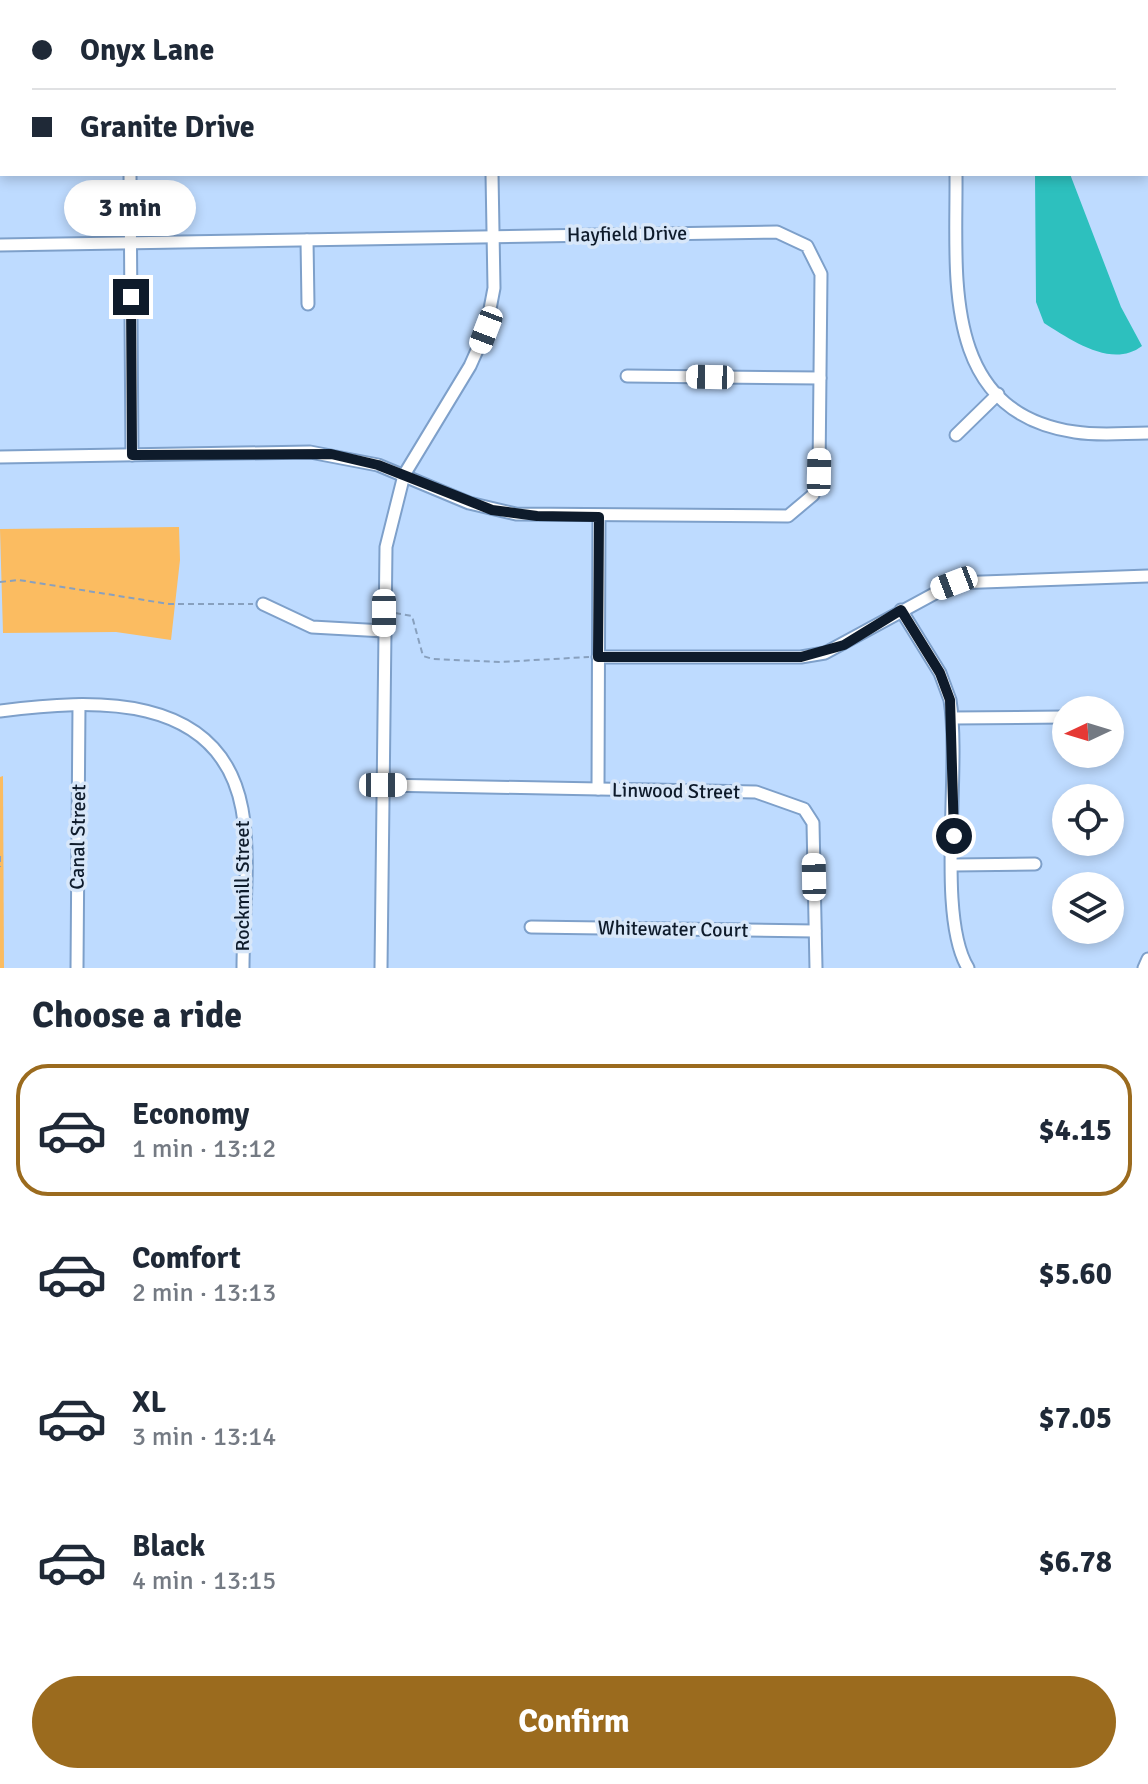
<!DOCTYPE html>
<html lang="en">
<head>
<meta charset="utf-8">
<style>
  body { margin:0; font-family:Signika,sans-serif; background:#f6f6f7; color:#1f2937; height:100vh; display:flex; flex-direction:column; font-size:30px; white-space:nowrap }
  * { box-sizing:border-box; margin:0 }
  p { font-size:26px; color:#747a83 }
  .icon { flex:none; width:44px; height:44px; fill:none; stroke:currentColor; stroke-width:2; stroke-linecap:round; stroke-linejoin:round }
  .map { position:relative; height:968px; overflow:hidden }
  .sheet { display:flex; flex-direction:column; background:#fff; flex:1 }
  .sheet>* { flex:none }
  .banner { position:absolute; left:0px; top:0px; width:1148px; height:176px; box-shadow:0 4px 12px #0003; display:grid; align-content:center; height:176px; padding:0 32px; background:#fff }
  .needle { width:52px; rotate:266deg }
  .fabs { position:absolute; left:1052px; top:696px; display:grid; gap:16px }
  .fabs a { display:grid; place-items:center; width:72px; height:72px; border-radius:50%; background:#fff; box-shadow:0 4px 12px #0003; font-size:40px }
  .end { position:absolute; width:36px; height:36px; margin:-18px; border:10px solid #0e1b2b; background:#fff; box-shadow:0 0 0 4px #fff }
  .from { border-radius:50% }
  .bubble { position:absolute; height:56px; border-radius:28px; background:#fff; box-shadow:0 4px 12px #0003; font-size:26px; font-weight:800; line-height:56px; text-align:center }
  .car { position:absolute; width:24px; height:48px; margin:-24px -12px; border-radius:10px; box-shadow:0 0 6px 2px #0007; background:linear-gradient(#fff 24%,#345 0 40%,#fff 0 76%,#345 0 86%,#fff 0) }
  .banner b { display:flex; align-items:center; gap:28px; height:76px; font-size:30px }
  .banner b+b { border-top:2px solid #e0e1e3 }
  .banner i { width:20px; height:20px; background:#1f2937 }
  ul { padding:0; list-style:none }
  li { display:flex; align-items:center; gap:24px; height:132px; margin:0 16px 12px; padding:0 16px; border:4px solid transparent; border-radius:32px }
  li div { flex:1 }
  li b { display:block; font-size:30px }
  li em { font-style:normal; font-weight:800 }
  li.current { border-color:#9b6b1e }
  li>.icon { width:72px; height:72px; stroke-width:1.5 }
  h2 { padding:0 32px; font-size:36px; line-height:96px }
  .primary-button { display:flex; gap:16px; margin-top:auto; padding:16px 32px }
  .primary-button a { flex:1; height:92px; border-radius:48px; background:#9b6b1e; color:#fff; font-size:32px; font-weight:800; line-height:92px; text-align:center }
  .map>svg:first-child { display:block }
  .green { fill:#fbbc61 }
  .water { fill:#2dc0be }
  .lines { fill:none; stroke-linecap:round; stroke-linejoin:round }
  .minor-casing { stroke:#7ea0ca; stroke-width:15 }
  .path { stroke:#88a0be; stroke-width:2; stroke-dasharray:6 4; stroke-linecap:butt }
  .minor { stroke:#fff; stroke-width:11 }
  .route { stroke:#0e1b2b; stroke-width:10 }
  .labels { text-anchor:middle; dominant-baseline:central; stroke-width:7; stroke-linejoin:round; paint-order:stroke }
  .street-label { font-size:20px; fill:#0e1b2b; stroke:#d8e7f9 }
</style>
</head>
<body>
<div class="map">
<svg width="1148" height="968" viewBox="0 0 1148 968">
  <rect width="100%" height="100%" fill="#bedbff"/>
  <g class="green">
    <path d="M179 527 180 560 171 640 116 632 3 633 0 529Z"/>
    <path d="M3 776 4 968H0V777Z"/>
  </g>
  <path class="water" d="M1035 174H1070L1121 307 1142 346C1112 369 1071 340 1044 323L1036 302Z"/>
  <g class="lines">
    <g class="minor-casing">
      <g id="minor">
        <path d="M107 0 109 2"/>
        <path d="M291 0 293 2"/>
        <path d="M480 0 481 2"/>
        <path d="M1058 0 1061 2"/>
        <path d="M979 2 980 0"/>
        <path d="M1146 59 1148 58"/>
        <path d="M0 109H2"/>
        <path d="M1146 133 1148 139"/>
        <path d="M130 174 132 455"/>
        <path d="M956 174C957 275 939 412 1075 432 1099 436 1124 433 1148 433"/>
        <path d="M307 240 308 304"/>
        <path d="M0 245 777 232 807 246 821 274 819 472 813 495 788 516 516 514 469 503 378 465 310 452 0 457"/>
        <path d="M627 376 820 378"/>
        <path d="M956 435 998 394"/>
        <path d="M263 604 312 627 384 631"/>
        <path d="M901 610 940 673 950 700C961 769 936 916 968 968"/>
        <path d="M598 657H801L825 653 954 583 1148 576"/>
        <path d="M0 711C91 699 220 691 242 809 251 857 243 919 243 968"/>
        <path d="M953 718 1065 717"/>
        <path d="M383 785 756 792 804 809 813 823 816 968"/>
        <path d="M598 789 599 517"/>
        <path d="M954 865 1035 864"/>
        <path d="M531 927 815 931"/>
        <path d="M77 968 79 705"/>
        <path d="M381 968 386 547 404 475 470 366 486 330 494 288 492 174"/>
        <path d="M1144 968 1148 959"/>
      </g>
    </g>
    <g class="path">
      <path d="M0 582 19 580 169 604H253"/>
      <path d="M395 613 412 616 423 656 433 659 500 662 589 657"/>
      <path d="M0 856V867"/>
    </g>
    <use href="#minor" class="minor"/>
  </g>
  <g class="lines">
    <path class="route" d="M131 297 132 455 331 454 378 465 492 510 537 516 599 517 598 657H801L844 645 901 610 940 673 950 700 954 836"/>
  </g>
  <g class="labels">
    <g class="street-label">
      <text transform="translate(627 234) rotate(-1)">Hayfield Drive</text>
      <text transform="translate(676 791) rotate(1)">Linwood Street</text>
      <text transform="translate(78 837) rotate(-89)">Canal Street</text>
      <text transform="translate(242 886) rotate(-90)">Rockmill Street</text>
      <text transform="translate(673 929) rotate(1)">Whitewater Court</text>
    </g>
  </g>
</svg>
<div class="fabs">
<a><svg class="needle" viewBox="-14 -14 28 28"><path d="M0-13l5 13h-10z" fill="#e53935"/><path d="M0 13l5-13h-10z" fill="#747a83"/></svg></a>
<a><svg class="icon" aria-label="locate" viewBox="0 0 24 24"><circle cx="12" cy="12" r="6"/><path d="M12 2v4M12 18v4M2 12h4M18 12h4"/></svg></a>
<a><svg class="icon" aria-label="layers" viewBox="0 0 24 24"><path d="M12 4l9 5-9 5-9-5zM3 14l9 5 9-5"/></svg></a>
</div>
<i class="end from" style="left:954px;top:836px"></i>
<i class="end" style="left:131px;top:297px"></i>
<div class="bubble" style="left:64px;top:180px;width:132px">3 min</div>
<i class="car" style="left:486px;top:330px;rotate:201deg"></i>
<i class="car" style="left:710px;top:377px;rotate:271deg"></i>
<i class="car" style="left:819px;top:472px;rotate:1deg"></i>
<i class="car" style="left:954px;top:583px;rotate:249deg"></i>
<i class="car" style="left:384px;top:613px;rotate:180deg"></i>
<i class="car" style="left:383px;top:785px;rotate:90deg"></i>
<i class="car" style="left:814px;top:877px;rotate:359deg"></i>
<div class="banner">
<b><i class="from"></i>Onyx Lane</b>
<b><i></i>Granite Drive</b>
</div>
</div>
<section class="sheet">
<h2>Choose a ride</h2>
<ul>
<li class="current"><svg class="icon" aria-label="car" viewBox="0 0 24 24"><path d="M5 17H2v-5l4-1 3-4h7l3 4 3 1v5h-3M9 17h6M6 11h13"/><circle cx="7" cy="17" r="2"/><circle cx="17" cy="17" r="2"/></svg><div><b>Economy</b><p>1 min · 13:12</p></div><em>$4.15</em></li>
<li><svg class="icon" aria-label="car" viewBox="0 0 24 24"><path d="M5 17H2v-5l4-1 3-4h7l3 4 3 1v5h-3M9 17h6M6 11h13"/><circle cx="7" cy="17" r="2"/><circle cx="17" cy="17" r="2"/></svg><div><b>Comfort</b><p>2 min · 13:13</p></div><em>$5.60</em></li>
<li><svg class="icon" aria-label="car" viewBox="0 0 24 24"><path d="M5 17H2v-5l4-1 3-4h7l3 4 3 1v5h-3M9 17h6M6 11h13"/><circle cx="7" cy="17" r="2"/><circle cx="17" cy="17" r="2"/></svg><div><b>XL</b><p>3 min · 13:14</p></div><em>$7.05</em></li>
<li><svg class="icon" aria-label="car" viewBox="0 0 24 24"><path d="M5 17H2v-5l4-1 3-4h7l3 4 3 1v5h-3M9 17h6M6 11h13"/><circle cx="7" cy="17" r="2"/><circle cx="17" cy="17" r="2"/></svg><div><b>Black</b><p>4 min · 13:15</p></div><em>$6.78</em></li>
</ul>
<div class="primary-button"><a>Confirm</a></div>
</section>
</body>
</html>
